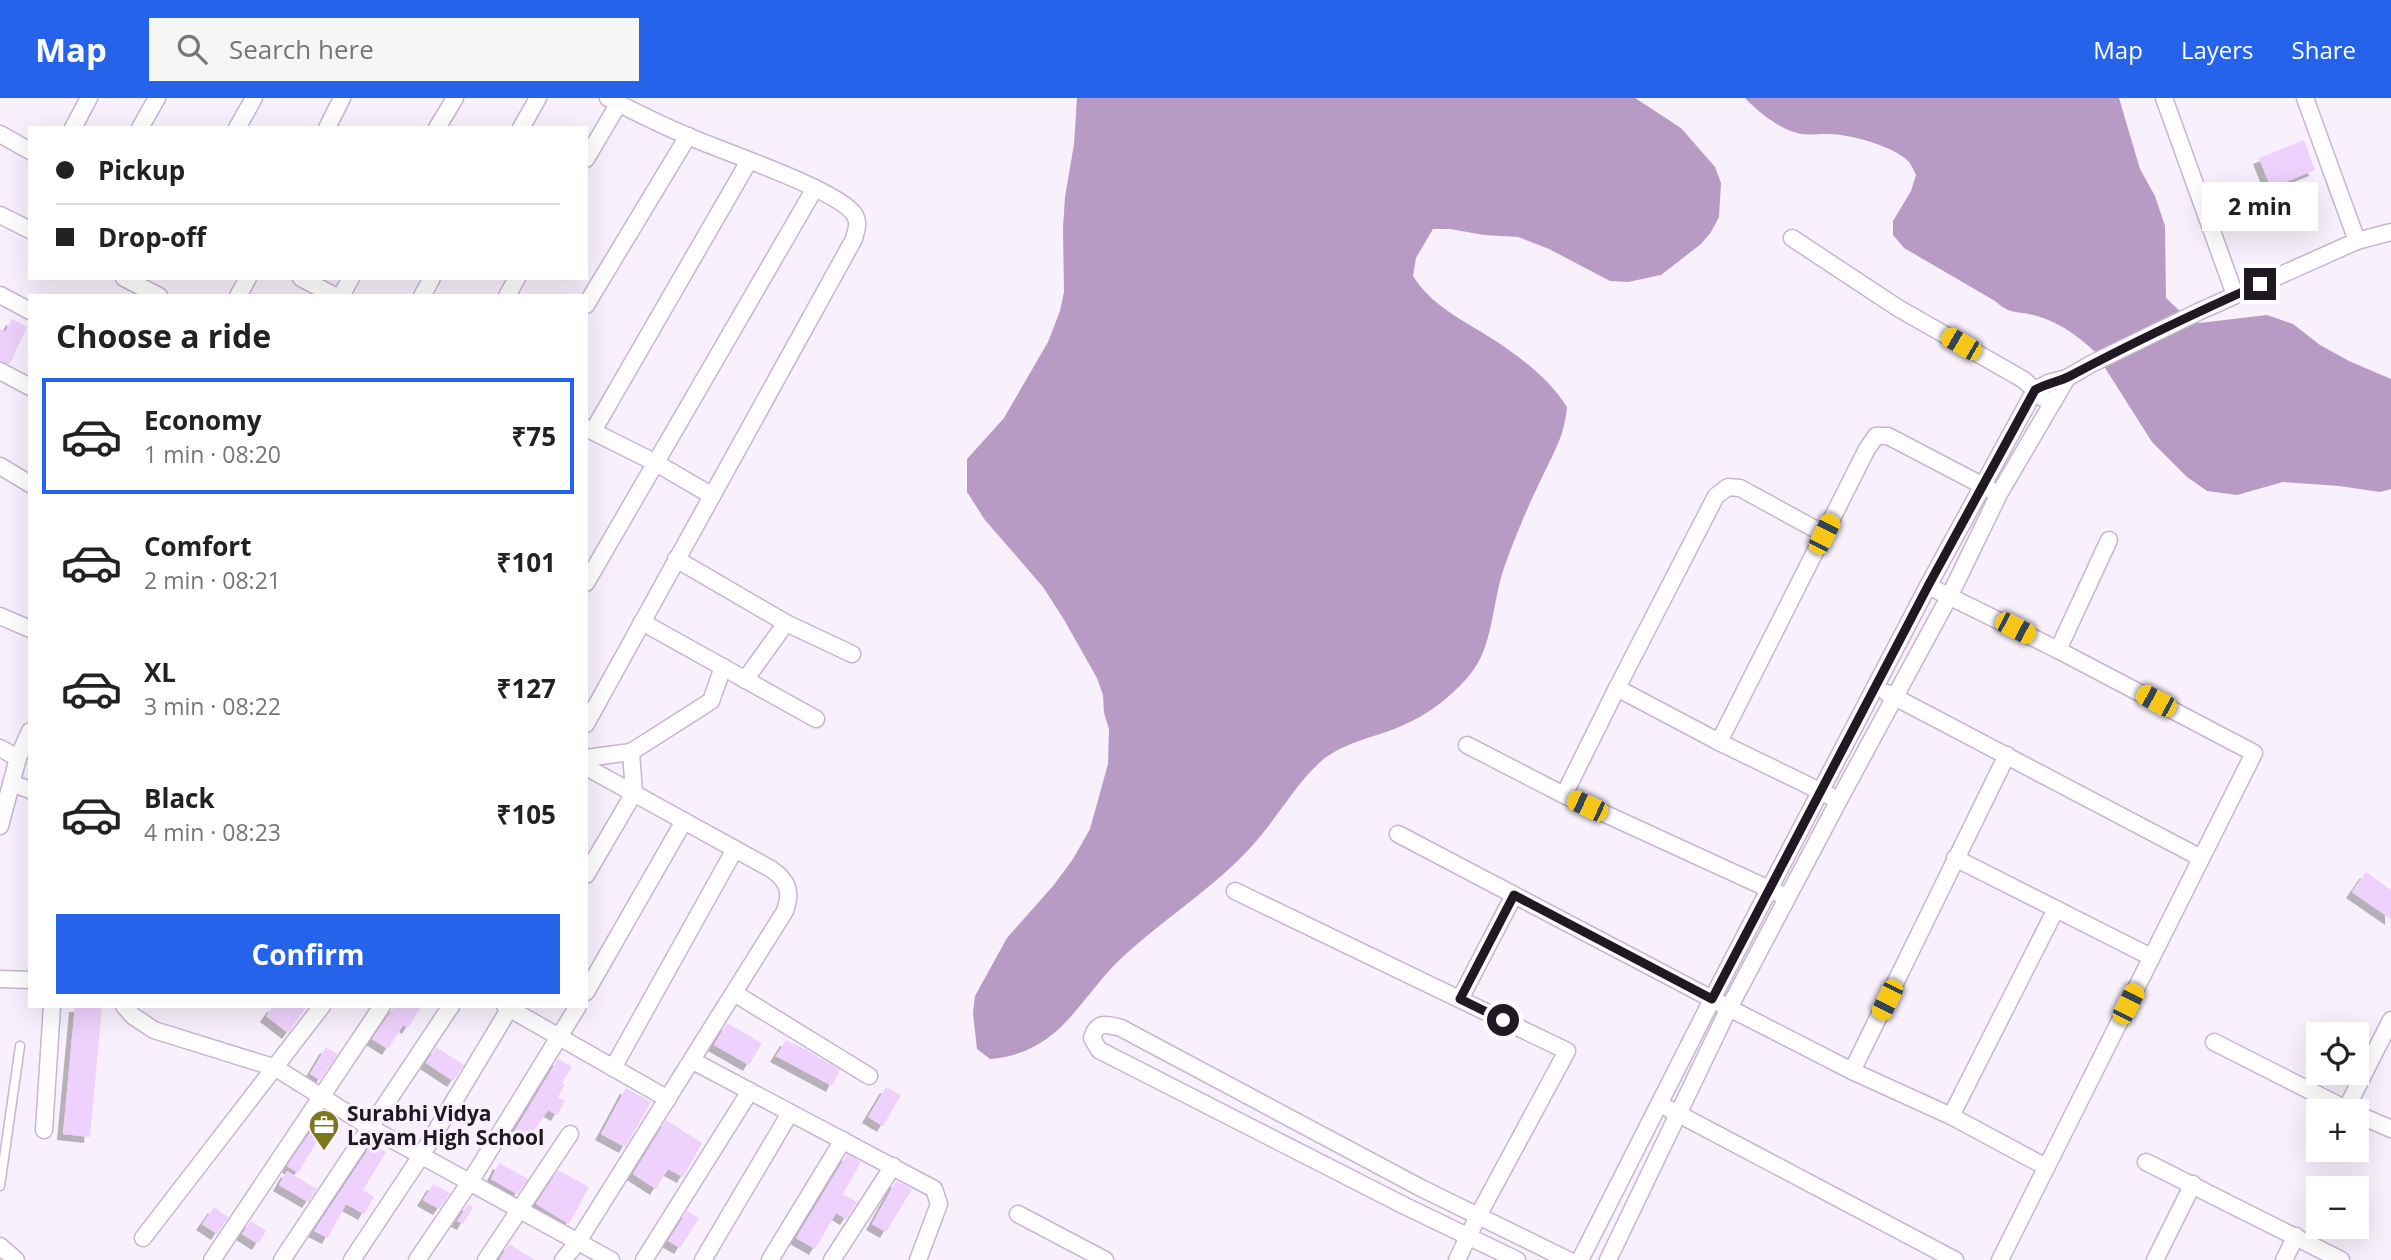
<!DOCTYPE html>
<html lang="en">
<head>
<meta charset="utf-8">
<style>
  body { margin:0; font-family:"Open Sans",sans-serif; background:#f6f6f6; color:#222; height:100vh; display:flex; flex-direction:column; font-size:26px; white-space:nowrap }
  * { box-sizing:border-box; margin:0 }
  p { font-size:23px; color:#767676 }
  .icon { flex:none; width:38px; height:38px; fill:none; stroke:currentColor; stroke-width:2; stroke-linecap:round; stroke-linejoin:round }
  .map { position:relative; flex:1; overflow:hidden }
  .panel { position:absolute; left:28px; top:196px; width:560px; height:714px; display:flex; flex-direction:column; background:#fff; border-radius:0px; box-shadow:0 7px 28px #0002 }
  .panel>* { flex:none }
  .banner { position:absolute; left:28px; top:28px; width:560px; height:154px; border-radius:0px; box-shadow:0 7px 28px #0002; display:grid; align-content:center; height:154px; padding:0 28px; background:#fff }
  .controls { position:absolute; left:2306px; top:924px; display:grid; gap:14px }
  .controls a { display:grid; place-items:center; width:63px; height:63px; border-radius:0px; background:#fff; box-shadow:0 7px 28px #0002; font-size:35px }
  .end { position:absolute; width:32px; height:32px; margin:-16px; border:9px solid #201923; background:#fff; box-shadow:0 0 0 4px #fff }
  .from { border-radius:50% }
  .bubble { position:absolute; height:49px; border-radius:0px; background:#fff; box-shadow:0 7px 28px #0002; font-size:23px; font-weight:700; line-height:49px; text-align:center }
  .car { position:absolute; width:21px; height:42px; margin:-21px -10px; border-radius:9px; box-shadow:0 0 5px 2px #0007; background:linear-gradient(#f5c518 24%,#345 0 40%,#f5c518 0 76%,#345 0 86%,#f5c518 0) }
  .banner b { display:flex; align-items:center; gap:24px; height:66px; font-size:26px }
  .banner b+b { border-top:2px solid #e0e0e0 }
  .banner i { width:18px; height:18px; background:#222 }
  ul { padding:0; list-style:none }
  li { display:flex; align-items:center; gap:21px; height:116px; margin:0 14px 10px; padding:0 14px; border:4px solid transparent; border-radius:0px }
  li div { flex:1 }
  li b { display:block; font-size:26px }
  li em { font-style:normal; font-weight:700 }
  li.selected { border-color:#2563eb }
  li>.icon { width:63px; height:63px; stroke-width:1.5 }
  h2 { padding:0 28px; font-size:32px; line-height:84px }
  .button { display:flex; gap:14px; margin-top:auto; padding:14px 28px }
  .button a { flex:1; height:80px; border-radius:0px; background:#2563eb; color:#fff; font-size:28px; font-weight:700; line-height:80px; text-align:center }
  header { display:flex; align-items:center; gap:42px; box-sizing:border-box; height:98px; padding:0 35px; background:#2563eb; color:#fff }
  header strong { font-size:33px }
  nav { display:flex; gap:38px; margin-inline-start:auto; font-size:24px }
  .search { width:490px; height:63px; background:#f6f6f6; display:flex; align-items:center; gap:18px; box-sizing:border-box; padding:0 24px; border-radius:0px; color:#767676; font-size:26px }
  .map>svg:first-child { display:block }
  .water { fill:#b79bc4 }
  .building { fill:#eed1fc; filter:url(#shadow) }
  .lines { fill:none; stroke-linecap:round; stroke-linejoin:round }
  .lane-casing { stroke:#c7b5d1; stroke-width:11 }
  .street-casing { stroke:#c7b5d1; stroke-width:19 }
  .lane { stroke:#fff; stroke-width:8 }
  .street { stroke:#fff; stroke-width:16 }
  .route { stroke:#201923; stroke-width:9 }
  .labels { text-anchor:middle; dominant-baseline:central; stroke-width:6; stroke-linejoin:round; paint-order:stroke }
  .poi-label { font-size:21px; font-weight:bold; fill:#201923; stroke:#f8f0fc; text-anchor:start }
</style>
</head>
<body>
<header>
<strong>Map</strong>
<div class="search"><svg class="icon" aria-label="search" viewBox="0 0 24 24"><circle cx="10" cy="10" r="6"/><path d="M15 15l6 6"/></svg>Search here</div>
<nav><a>Map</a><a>Layers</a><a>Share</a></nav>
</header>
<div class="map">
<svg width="2391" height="1162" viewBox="0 0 2391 1162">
  <defs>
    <filter id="shadow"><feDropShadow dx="-6" dy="6" stdDeviation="0" flood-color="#0004"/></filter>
  </defs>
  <rect width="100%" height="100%" fill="#f8f0fc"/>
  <g class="water">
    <path d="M1077 0H1635L1681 30 1715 69 1721 85 1719 119 1711 134 1701 146 1661 177 1628 184 1610 183 1549 151 1518 139 1484 137 1450 131H1433L1416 160 1413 178C1435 213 1473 226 1506 250 1529 266 1552 285 1567 309 1565 334 1556 351 1545 373 1530 404 1515 438 1504 470 1493 501 1493 545 1474 571 1457 595 1427 618 1399 629 1373 640 1340 645 1318 666 1293 690 1275 723 1252 748 1215 789 1168 818 1127 855 1078 898 1065 954 990 961L977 951 973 915 975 898 1007 840 1053 788 1073 761 1090 731 1108 666 1109 631 1104 615 1103 597 1097 580 1063 520 1043 489 985 422 967 394V361L1004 320 1048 244 1060 213 1064 194 1063 130 1065 99 1074 46Z"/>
    <path d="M1745 0H2119L2140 71 2155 98 2165 128 2166 200 2184 217 2199 225 2267 217 2293 226 2320 247 2349 263 2391 281V391L2380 394 2339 388 2283 384 2237 397 2207 393 2187 379 2152 344 2095 254C2077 237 2060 225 2037 218 2017 212 2012 218 1995 203L1904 150 1893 137V123L1911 93 1916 77C1914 73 1911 66 1908 63 1894 48 1846 35 1826 36 1814 36 1805 38 1794 34 1777 29 1757 13 1745 0Z"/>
  </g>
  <g class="building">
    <path d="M2304 42 2315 72 2271 90 2259 60Z"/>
    <path d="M12 221 27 229 10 266 0 263V231L5 234Z"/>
    <path d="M2366 774 2391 792V821L2352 794Z"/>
    <path d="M75 908H102L90 1039 63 1036Z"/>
    <path d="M273 908H307L288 935 266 918Z"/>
    <path d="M395 908H421L408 930 403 927 388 951 372 941Z"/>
    <path d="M727 925 762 945 749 967 714 947Z"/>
    <path d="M786 942 805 951 840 972 832 988 776 958Z"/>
    <path d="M326 949 338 956 320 982 310 976Z"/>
    <path d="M436 949 464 967 453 983 426 965Z"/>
    <path d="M558 961 572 969 562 985 565 987 558 999 565 1003 557 1017 548 1012 526 1045 512 1037Z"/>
    <path d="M886 989 901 997 883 1028 868 1019Z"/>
    <path d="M626 990 651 1004 625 1049 601 1036Z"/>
    <path d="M322 1017 330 1022 298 1075 287 1068Z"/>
    <path d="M666 1022 702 1045 683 1079 668 1071 656 1091 633 1076Z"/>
    <path d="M372 1046 386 1054 363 1092 374 1099 364 1116 346 1106 328 1140 314 1133Z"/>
    <path d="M847 1056 861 1064 843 1096 857 1104 846 1121 836 1115 815 1151 796 1140Z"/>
    <path d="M499 1065 528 1081 517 1096 491 1081Z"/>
    <path d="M558 1072 589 1089 569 1126 536 1106Z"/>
    <path d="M287 1073 317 1091 308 1104 279 1087Z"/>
    <path d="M896 1083 912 1091 886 1134 872 1126Z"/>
    <path d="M433 1086 450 1095 439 1111 423 1102Z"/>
    <path d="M468 1106 473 1109 463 1126 457 1123Z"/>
    <path d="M214 1109 228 1119 217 1136 202 1126Z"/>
    <path d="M687 1113 699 1120 680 1150 668 1143Z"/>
    <path d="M251 1123 266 1133 258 1146 242 1136Z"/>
    <path d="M509 1146 511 1147 535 1162H499Z"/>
  </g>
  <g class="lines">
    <g class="lane-casing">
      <path id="lane" d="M0 1088 20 948"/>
    </g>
    <g class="street-casing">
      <g id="street">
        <path d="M2164 0 2235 197"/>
        <path d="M2305 0 2357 143"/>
        <path d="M73 30 89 0"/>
        <path d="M140 30 157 0"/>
        <path d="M237 30 254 0"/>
        <path d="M327 30 342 0"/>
        <path d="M437 30 455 0"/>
        <path d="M521 30 538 0"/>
        <path d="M0 36 30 53"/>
        <path d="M586 61 619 5"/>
        <path d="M0 117 30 132"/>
        <path d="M1792 140 1898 210 2024 282 2043 300"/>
        <path d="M124 180 159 198"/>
        <path d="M301 180 335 198"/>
        <path d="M0 197 30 213"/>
        <path d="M238 198 248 180"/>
        <path d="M341 198 351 180"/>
        <path d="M422 198 432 180"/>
        <path d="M507 198 517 180"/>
        <path d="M586 207 688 38"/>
        <path d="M0 273 30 289"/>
        <path d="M586 330 656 365 711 397"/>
        <path d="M593 333 749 63"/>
        <path d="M0 368 30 386"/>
        <path d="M676 461 786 525 852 556"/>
        <path d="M586 485 815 90"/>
        <path d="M1928 488 2058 552 2254 655 2000 1162"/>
        <path d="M0 518 30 531"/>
        <path d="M642 524 816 621"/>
        <path d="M2058 552 2109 442"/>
        <path d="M745 582 786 525"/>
        <path d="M1617 590 1716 398 1728 389 1740 390 1824 436"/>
        <path d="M1887 595 2201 760"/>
        <path d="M586 626 854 141C856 132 860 125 854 116 838 92 722 53 690 39 663 28 635 14 608 0"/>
        <path d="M1719 644 1830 698"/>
        <path d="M1467 647 1564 697 1617 590 1719 644 1867 351 1876 338H1888L1991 392"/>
        <path d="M0 650 18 660"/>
        <path d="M586 660 631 654"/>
        <path d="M11 685 30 692"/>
        <path d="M1564 697 1780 796"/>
        <path d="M0 728 18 660 30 633"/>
        <path d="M1398 736 1729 910 1852 973 1951 1018 2046 1069"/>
        <path d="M1955 760 2151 859"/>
        <path d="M586 777 634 695 631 654 711 603 723 569"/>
        <path d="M1235 793 1567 953 1478 1118 1457 1162"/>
        <path d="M0 881 30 882"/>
        <path d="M586 894 684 723"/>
        <path d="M734 895 869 978"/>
        <path d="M1460 901 1514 797"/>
        <path d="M124 908 133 918 154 932 276 970 371 1030 611 1162"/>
        <path d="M505 908 668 1001"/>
        <path d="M2214 944 2346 1011 2391 922"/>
        <path d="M693 963 934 1091 939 1106 918 1162"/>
        <path d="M613 970 735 751"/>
        <path d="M1852 973 2007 657"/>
        <path d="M1669 1011 1955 1162"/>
        <path d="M2357 1016 2391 1031"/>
        <path d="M1951 1018 2056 811"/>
        <path d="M44 1032 52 908"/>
        <path d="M2146 1064 2341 1162"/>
        <path d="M1018 1116 1105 1162"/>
        <path d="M143 1140 322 908"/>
        <path d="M0 1148 16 1162"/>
        <path d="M212 1162 382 908"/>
        <path d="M282 1162 451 908"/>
        <path d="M352 1162 421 1058 511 908"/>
        <path d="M417 1162 470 1084 578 908"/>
        <path d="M486 1162 570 1036"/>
        <path d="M563 1162 577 1145 785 813C792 793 788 783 771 771L586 669"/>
        <path d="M644 1162 750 993"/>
        <path d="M703 1162 790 1015"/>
        <path d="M770 1162 843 1042"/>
        <path d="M832 1162 893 1068"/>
        <path d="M1517 1162 1405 1108 1099 952 1092 940C1097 923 1107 926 1121 930L1421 1090 1568 1162"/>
        <path d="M1580 1162 1727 872 1928 488 2035 292 2048 285 2067 280 2091 266 2198 214 2357 143 2391 134"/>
        <path d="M1608 1162 1729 910 1839 702 1950 497 1999 396 2067 280"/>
        <path d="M2155 1162 2193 1086"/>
        <path d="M2284 1162 2296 1138"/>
      </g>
    </g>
    <use href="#lane" class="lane"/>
    <use href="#street" class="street"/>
  </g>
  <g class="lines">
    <path class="route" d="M1503 922 1460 901 1514 797 1712 901 1928 488 2035 292C2047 285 2059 284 2070 278 2132 245 2195 215 2260 186"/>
  </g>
  <defs>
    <g id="office-pin" transform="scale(1.575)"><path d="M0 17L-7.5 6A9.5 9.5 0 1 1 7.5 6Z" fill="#7d761a" stroke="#f8f0fc"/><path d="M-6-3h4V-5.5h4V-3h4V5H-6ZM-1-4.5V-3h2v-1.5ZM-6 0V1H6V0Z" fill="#fff"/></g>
  </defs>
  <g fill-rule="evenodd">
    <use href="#office-pin" x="324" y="1027"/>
  </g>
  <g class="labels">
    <g class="poi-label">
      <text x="347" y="1015">Surabhi Vidya<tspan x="347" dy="24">Layam High School</tspan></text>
    </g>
  </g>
</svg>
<div class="controls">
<a><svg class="icon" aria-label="locate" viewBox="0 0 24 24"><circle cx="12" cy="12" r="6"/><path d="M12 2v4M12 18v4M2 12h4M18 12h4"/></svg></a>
<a>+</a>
<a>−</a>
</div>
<i class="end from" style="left:1503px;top:922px"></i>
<i class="end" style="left:2260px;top:186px"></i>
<div class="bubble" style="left:2202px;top:84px;width:116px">2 min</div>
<i class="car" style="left:1961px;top:246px;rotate:300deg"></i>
<i class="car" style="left:1824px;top:436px;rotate:27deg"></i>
<i class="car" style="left:2015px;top:530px;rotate:117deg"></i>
<i class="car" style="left:2156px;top:603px;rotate:298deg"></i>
<i class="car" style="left:1587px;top:708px;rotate:295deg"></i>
<i class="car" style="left:1887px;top:902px;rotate:206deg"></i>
<i class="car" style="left:2128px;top:906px;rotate:27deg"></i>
<div class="banner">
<b><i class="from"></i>Pickup</b>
<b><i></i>Drop-off</b>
</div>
<section class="panel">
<h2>Choose a ride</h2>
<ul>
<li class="selected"><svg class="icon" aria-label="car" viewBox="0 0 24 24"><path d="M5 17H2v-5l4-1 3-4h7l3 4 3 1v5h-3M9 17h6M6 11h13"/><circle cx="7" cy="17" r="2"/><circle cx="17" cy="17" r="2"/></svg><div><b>Economy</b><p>1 min · 08:20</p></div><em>₹75</em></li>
<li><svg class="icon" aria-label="car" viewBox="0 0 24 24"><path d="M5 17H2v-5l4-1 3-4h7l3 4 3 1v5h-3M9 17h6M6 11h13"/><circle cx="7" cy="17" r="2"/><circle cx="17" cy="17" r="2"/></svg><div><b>Comfort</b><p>2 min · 08:21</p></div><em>₹101</em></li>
<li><svg class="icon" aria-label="car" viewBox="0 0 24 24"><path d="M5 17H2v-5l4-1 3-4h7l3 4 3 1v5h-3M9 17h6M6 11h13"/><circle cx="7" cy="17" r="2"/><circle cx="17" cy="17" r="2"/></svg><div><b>XL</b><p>3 min · 08:22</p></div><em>₹127</em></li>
<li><svg class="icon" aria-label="car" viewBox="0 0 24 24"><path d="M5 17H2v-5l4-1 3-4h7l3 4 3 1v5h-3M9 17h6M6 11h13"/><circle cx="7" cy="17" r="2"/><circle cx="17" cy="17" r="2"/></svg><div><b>Black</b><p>4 min · 08:23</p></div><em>₹105</em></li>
</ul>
<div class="button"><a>Confirm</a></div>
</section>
</div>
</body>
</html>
